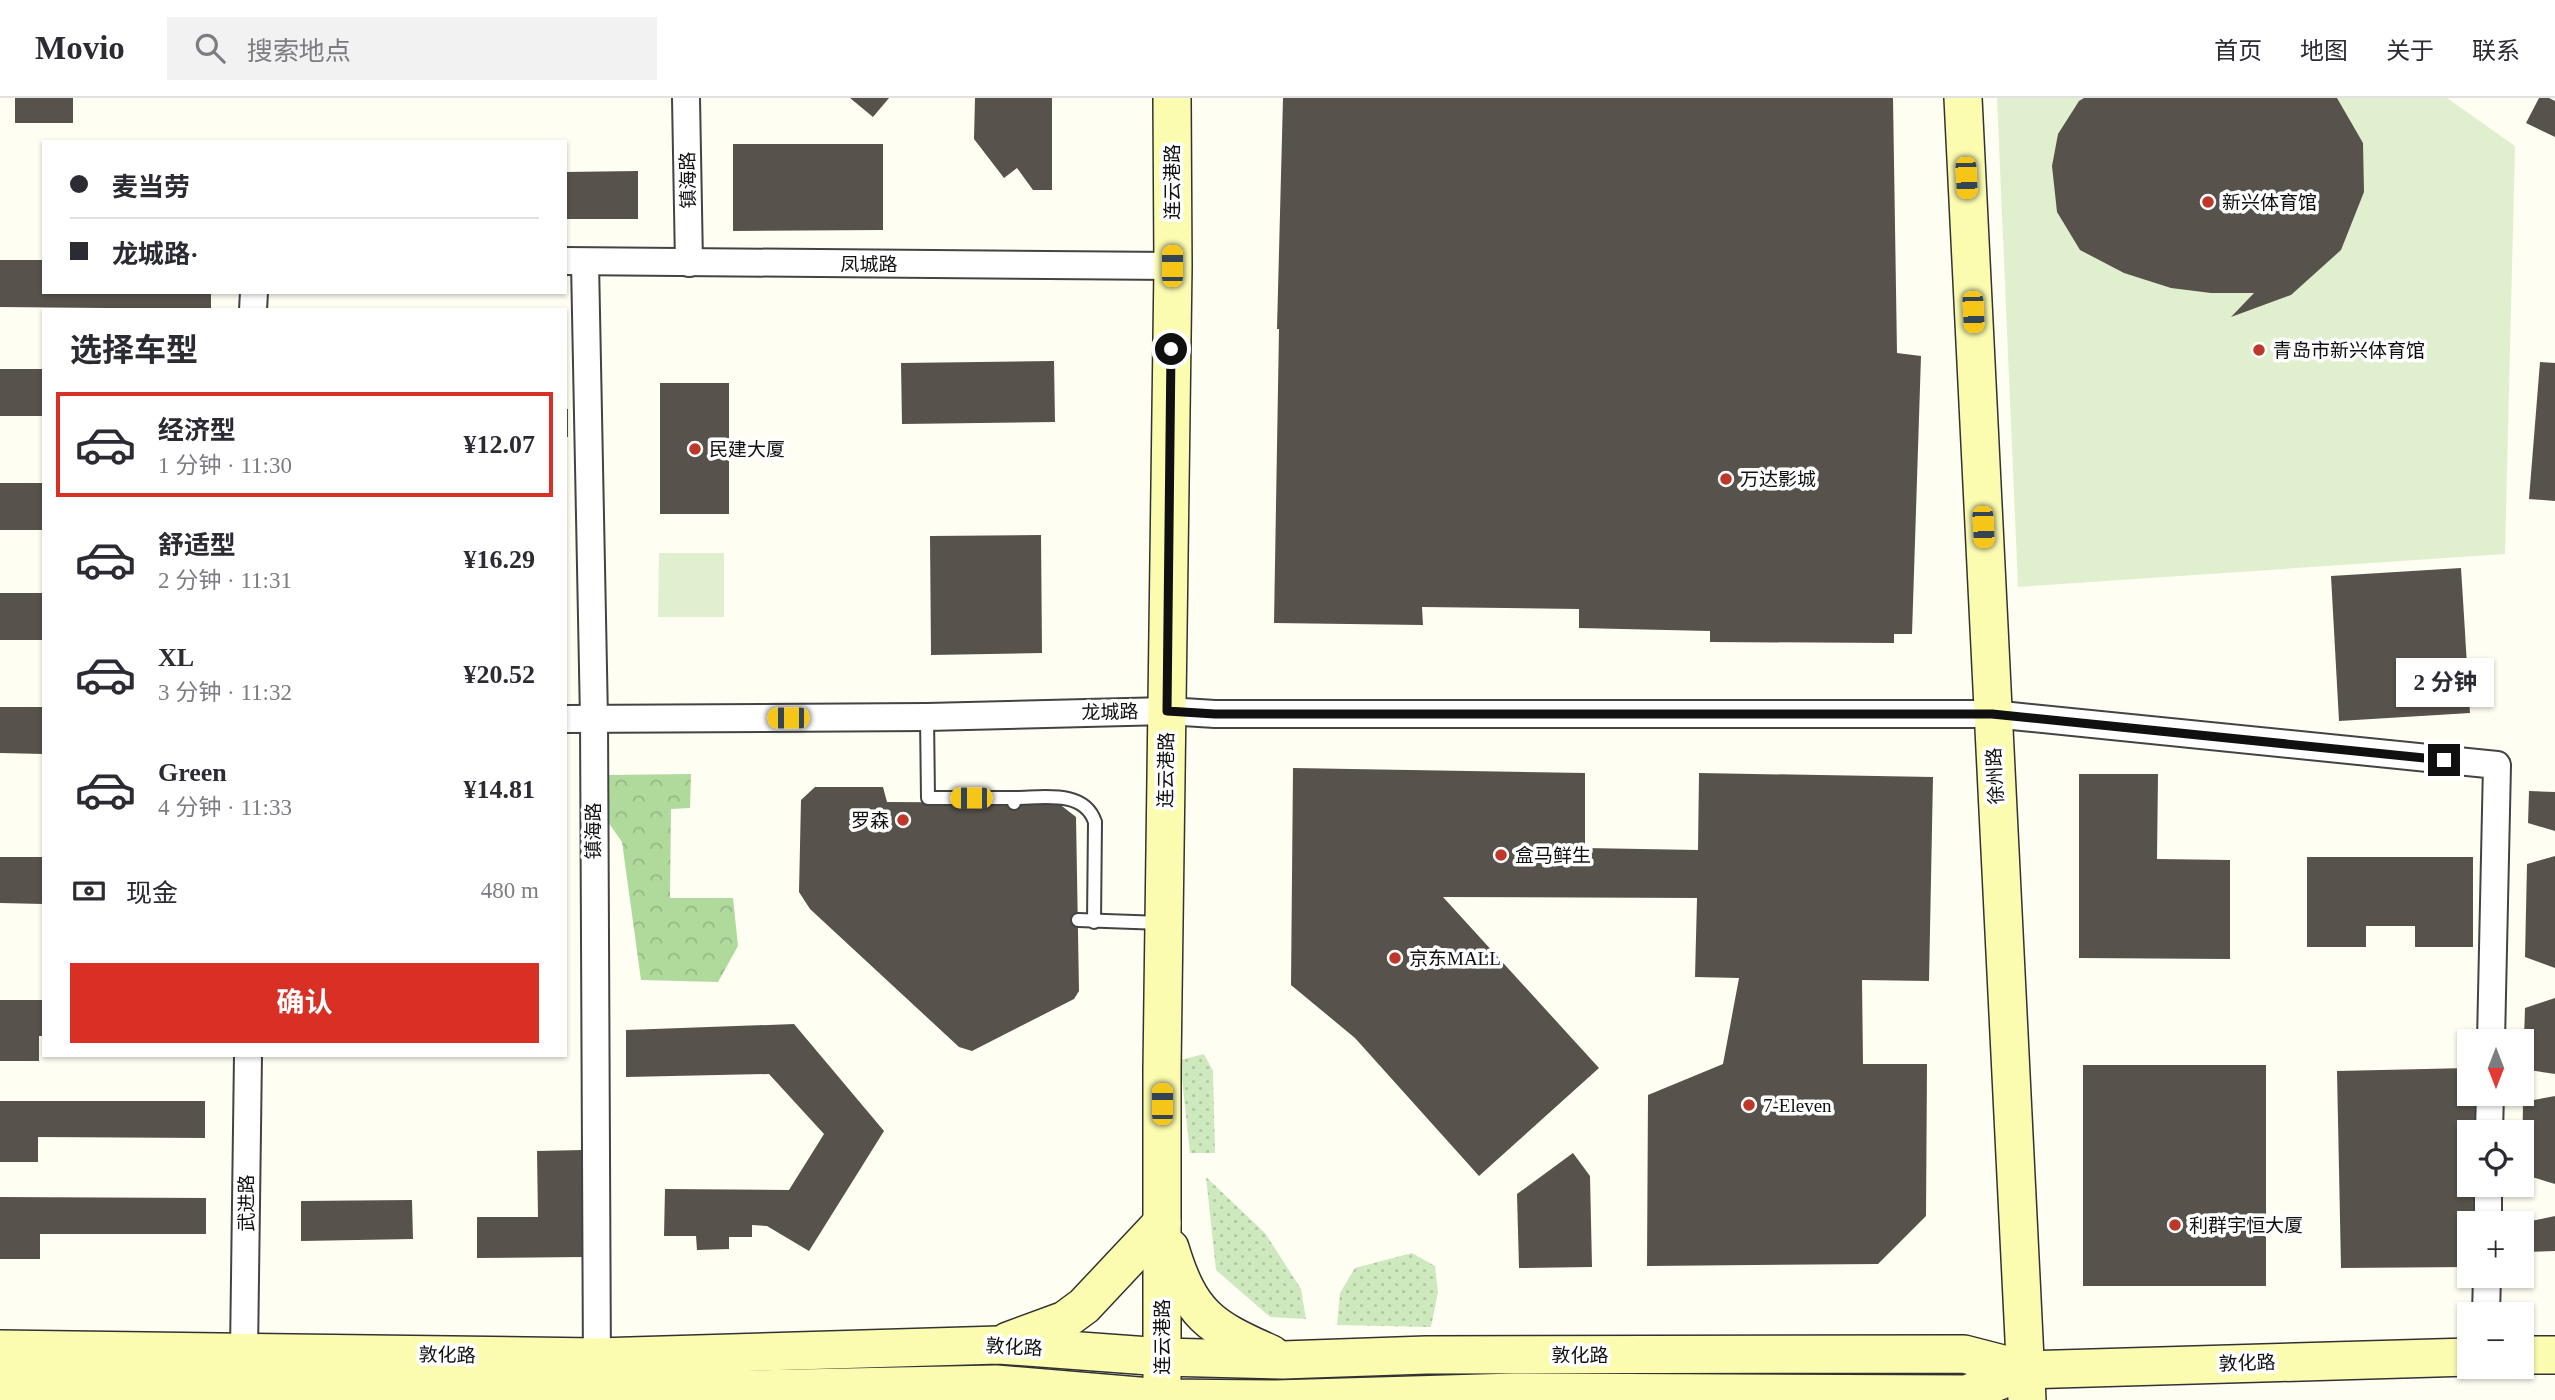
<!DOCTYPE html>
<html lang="zh">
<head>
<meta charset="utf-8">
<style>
  body { margin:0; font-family:"Times New Roman","Noto Sans SC",serif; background:#f2f2f3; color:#2b2b33; height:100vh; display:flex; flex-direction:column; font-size:26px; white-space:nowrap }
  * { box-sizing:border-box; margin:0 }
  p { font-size:23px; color:#7c7c81 }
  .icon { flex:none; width:38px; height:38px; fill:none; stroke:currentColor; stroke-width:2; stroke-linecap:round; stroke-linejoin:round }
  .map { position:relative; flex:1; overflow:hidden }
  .drawer { position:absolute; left:42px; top:210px; width:525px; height:749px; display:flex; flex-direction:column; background:#fff; border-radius:0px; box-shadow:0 2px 5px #0004 }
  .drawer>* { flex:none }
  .banner { position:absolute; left:42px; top:42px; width:525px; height:154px; border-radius:0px; box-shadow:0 2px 5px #0004; display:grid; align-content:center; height:154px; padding:0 28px; background:#fff }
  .needle { width:46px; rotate:180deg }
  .fabs { position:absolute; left:2457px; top:931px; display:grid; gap:14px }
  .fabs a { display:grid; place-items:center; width:77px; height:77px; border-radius:0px; background:#fff; box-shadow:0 2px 5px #0004; font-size:35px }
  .end { position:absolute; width:32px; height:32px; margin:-16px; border:9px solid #101010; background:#fff; box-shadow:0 0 0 4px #fff }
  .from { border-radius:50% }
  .bubble { position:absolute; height:49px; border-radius:0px; background:#fff; box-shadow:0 2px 5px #0004; font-size:23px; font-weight:700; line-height:49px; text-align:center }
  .car { position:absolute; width:21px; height:42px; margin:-21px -10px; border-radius:9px; box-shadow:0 0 5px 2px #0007; background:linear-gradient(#f5c518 24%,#345 0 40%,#f5c518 0 76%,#345 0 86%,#f5c518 0) }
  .banner b { display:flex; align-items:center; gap:24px; height:66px; font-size:26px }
  .banner b+b { border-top:2px solid #e1e1e2 }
  .banner i { width:18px; height:18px; background:#2b2b33 }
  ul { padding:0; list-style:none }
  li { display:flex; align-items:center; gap:21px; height:105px; margin:0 14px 10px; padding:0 14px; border:4px solid transparent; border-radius:0px }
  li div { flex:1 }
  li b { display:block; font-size:26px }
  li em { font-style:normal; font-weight:700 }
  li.on { border-color:#d93025 }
  li>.icon { width:63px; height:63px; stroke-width:1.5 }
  h2 { padding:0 28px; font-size:32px; line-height:84px }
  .pay { display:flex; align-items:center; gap:18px; height:77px; padding:0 28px; font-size:26px }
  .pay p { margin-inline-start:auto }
  .cta { display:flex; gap:14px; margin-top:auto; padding:14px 28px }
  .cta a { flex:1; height:80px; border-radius:0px; background:#d93025; color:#fff; font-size:28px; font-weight:700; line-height:80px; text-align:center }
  header { display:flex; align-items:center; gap:42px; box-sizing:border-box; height:98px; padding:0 35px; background:#fff; border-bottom:2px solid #e1e1e2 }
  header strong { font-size:33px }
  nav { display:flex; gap:38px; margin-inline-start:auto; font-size:24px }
  .search { width:490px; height:63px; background:#f2f2f3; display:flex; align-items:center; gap:18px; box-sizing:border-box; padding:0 24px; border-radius:0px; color:#7c7c81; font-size:26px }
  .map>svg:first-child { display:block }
  .green { fill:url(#green-dots) }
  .forest { fill:url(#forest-crowns) }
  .pitch { fill:#e0f0ce }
  .building { fill:#58524c }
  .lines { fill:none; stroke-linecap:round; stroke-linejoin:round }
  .lane-casing { stroke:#434343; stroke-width:16 }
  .street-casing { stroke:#434343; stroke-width:30 }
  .secondary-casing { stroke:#323232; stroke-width:40 }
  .lane { stroke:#fff; stroke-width:12 }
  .street { stroke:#fff; stroke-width:26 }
  .secondary { stroke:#fbfcb0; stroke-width:37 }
  .route { stroke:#101010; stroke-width:9 }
  .poi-dot { fill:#bd372b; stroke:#fff; stroke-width:2.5 }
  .labels { text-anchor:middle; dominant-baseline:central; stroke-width:7; stroke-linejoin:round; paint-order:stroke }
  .street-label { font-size:19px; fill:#101010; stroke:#fff }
  .poi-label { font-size:19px; fill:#101010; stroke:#fff; text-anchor:start }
</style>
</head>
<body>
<header>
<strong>Movio</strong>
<div class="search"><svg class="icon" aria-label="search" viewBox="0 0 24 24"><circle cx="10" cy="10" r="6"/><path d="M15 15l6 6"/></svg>搜索地点</div>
<nav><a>首页</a><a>地图</a><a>关于</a><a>联系</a></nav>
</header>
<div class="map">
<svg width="2555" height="1302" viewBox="0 0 2555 1302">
  <defs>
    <pattern id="green-dots" width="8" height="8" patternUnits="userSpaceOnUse" patternTransform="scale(1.75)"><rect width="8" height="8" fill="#cee9bd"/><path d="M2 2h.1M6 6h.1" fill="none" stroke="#b0c7a1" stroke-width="1.8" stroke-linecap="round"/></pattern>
    <pattern id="forest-crowns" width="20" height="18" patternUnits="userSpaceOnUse" patternTransform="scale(1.75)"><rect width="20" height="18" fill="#b0d99c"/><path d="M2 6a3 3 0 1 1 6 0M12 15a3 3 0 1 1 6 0" fill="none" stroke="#96b985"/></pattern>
  </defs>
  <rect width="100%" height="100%" fill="#fffef3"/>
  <g class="green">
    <path d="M1204 956 1213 973 1215 1055H1190L1180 962Z"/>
    <path d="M1206 1079 1265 1135 1301 1191 1306 1221 1270 1219 1216 1172Z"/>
    <path d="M1412 1155 1435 1168 1438 1194 1431 1229 1337 1227 1340 1195 1355 1170Z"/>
  </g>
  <path class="forest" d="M691 676 690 710 671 711 670 800H733L738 848 718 884 641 882 622 744 606 721V677Z"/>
  <g class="pitch">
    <path d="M1997 0H2447L2515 48 2505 456 2018 489Z"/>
    <path d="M659 455H724V519H658Z"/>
  </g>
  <g class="building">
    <rect x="15" y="0" width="58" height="25"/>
    <path d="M850 0H889L873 19Z"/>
    <path d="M975 0H1052V92H1033L1017 70 1004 80 974 41Z"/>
    <path d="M1283 0H1893L1897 255 1921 258 1912 536H1894V545L1710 544V533L1579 530V511L1422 509 1423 527 1274 525 1279 231H1277Z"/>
    <path d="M2084 0H2337L2363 45 2364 94 2341 152 2291 197 2231 219 2254 195H2211L2171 190 2124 175 2080 152 2057 114 2052 68 2058 36 2079 3Z"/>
    <path d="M2539 0H2549L2555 3V39L2526 25Z"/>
    <path d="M733 46H883V132L733 133Z"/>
    <path d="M638 73V121H565V74Z"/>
    <path d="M0 162H44V194H211V211L0 209Z"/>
    <path d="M1054 263 1055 324 902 326 901 265Z"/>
    <path d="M2540 264 2555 265V403L2529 401Z"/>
    <rect x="0" y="271" width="44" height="47"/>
    <rect x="660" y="285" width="69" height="131"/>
    <rect x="565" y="311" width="3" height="28"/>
    <rect x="0" y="385" width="44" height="47"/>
    <path d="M1041 437 1042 555 931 557 930 438Z"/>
    <path d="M2461 470 2470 615 2339 623 2331 478Z"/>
    <rect x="0" y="495" width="44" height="47"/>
    <path d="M0 609H44V656L0 655Z"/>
    <path d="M1293 670 1585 675V750L1698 752 1699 675 1933 679 1929 883 1862 882 1863 966H1927L1926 1118 1878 1166 1647 1168 1648 997 1723 966 1739 880 1695 879 1697 800 1443 799 1599 970 1479 1078 1355 940 1291 887Z"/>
    <path d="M2079 676H2158L2157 761 2230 762V861L2079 860Z"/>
    <path d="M815 689H883L887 704 1058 705 1076 719 1079 893 1074 901 972 953 959 949 810 811 799 794 801 702Z"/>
    <path d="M2529 693 2555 694V733L2528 725Z"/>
    <path d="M2555 758V870L2525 859 2527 766Z"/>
    <path d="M0 759H44V806L0 805Z"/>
    <path d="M2307 759H2473V849H2415V828H2366V849H2307Z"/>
    <path d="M2555 900V976L2523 971 2525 910Z"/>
    <path d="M0 902H44V938H39V963H0Z"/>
    <path d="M794 926 884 1033 809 1153 767 1128 752 1127V1139H729V1151L697 1152 696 1138H664L665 1091 789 1092 824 1036 769 976 626 979V932Z"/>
    <rect x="2083" y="967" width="183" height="221"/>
    <path d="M2469 970V996H2477V1034H2469V1087H2477L2478 1125H2469V1169L2341 1170 2337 973Z"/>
    <path d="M2555 998V1086L2522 1076 2523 1004Z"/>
    <path d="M0 1003H205V1040L38 1039V1064H0Z"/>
    <path d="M583 1052 584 1159 477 1160V1119H538L537 1053Z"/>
    <path d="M1573 1055 1590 1078 1592 1169 1519 1170 1517 1096Z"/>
    <path d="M0 1099 206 1100V1136H40V1161H0Z"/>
    <path d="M412 1102 413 1141 301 1143V1103Z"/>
    <path d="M2555 1118V1153L2522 1154V1125Z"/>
  </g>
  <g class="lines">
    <g class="lane-casing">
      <g id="lane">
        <path d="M927 619 928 700H1014V705"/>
        <path d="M1014 700C1042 700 1084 691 1095 724L1094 824"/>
        <path d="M1078 822 1162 825"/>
      </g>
    </g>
    <g class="street-casing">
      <g id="street">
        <path d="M686 0 689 165"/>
        <path d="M565 163 1173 168"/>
        <path d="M585 164 594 621 597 1275"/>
        <path d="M253 212 254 194"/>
        <path d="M565 621 927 619 1167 613 1215 616H1992L2497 667 2491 943"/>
        <path d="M2489 1034 2490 996"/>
        <path d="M2488 1125V1087"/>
        <path d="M2486 1216 2487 1178"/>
        <path d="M244 1254 248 957"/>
      </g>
    </g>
    <g class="secondary-casing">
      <g id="secondary">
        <path d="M1963 0 2027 1302"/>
        <path d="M1170 1150C1190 1216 1209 1229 1271 1256"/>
        <path d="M1008 1243 1065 1222 1084 1208 1162 1125"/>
        <path d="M0 1251 597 1259 999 1247 1163 1259 1283 1262 1426 1257 1964 1256 2026 1272 2469 1259"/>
        <path d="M2522 1257H2555"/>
        <path d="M1162 1283V971L1173 168 1172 0"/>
        <path d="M0 1287 597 1294 996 1286 1162 1300 1276 1301 1515 1294 1967 1296 2026 1272"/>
      </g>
    </g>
    <use href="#lane" class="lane"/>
    <use href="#street" class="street"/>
    <use href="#secondary" class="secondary"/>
  </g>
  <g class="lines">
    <path class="route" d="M1171 251 1167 613 1215 616H1992L2444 662"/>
  </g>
  <g class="poi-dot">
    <circle cx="2208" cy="104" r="7"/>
    <circle cx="2259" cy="252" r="7"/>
    <circle cx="695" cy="351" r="7"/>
    <circle cx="1726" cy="381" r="7"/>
    <circle cx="903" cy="722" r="7"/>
    <circle cx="1501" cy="757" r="7"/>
    <circle cx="1395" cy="860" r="7"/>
    <circle cx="1749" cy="1007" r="7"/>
    <circle cx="2175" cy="1127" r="7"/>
  </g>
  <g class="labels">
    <g class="street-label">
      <text transform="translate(688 82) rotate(-91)">镇海路</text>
      <text transform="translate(1172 84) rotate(-90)">连云港路</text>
      <text x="869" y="166">凤城路</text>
      <text transform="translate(1110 614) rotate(-1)">龙城路</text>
      <text transform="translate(1166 672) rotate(-89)">连云港路</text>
      <text transform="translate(1995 678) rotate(-93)">徐州路</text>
      <text transform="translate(593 733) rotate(-90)">镇海路</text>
      <text transform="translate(246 1105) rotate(-90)">武进路</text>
      <text transform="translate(1162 1239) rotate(-90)">连云港路</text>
      <text transform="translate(1014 1249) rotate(3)">敦化路</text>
      <text transform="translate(447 1257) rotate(1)">敦化路</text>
      <text x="1580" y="1257">敦化路</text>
      <text transform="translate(2247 1265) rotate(-2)">敦化路</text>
    </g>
    <g class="poi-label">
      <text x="2222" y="104">新兴体育馆</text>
      <text x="2273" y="252">青岛市新兴体育馆</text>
      <text x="709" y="351">民建大厦</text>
      <text x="1740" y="381">万达影城</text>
      <text x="889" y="722" text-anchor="end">罗森</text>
      <text x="1515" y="757">盒马鲜生</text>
      <text x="1409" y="860">京东MALL</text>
      <text x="1763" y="1007">7-Eleven</text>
      <text x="2189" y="1127">利群宇恒大厦</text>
    </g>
  </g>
</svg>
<div class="fabs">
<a><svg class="needle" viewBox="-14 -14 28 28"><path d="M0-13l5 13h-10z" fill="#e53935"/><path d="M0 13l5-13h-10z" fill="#7c7c81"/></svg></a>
<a><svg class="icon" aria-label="locate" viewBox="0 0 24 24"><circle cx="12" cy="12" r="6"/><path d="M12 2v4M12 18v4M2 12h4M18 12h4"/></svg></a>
<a>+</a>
<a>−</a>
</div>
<i class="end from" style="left:1171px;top:251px"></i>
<i class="end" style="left:2444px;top:662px"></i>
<div class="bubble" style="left:2396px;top:560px;width:98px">2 分钟</div>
<i class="car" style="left:1966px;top:80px;rotate:177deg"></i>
<i class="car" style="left:1172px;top:168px;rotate:0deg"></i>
<i class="car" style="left:1973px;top:214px;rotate:177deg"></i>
<i class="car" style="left:1983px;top:429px;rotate:177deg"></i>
<i class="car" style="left:788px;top:620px;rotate:270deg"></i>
<i class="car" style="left:971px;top:700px;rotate:270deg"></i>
<i class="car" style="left:1162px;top:1006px;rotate:0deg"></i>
<div class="banner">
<b><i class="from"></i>麦当劳</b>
<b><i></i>龙城路·</b>
</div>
<section class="drawer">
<h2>选择车型</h2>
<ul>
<li class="on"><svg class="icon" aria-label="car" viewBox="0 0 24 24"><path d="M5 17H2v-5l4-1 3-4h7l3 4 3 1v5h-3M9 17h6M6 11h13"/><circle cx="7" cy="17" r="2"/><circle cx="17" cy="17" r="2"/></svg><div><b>经济型</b><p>1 分钟 · 11:30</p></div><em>¥12.07</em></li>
<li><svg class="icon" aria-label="car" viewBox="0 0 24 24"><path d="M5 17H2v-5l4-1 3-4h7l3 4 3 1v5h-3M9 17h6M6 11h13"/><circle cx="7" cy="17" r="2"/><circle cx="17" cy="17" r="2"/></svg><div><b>舒适型</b><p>2 分钟 · 11:31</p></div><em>¥16.29</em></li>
<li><svg class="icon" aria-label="car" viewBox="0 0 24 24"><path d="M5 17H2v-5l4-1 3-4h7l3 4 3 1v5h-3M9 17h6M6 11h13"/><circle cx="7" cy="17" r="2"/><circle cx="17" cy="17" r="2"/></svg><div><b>XL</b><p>3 分钟 · 11:32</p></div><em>¥20.52</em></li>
<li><svg class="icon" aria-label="car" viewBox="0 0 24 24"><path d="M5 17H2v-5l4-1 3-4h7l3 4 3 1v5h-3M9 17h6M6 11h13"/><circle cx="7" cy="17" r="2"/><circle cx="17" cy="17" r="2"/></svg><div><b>Green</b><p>4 分钟 · 11:33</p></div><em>¥14.81</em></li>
</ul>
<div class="pay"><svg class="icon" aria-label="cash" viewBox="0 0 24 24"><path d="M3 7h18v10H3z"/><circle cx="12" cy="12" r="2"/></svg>现金<p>480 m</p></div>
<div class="cta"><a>确认</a></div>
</section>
</div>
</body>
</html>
